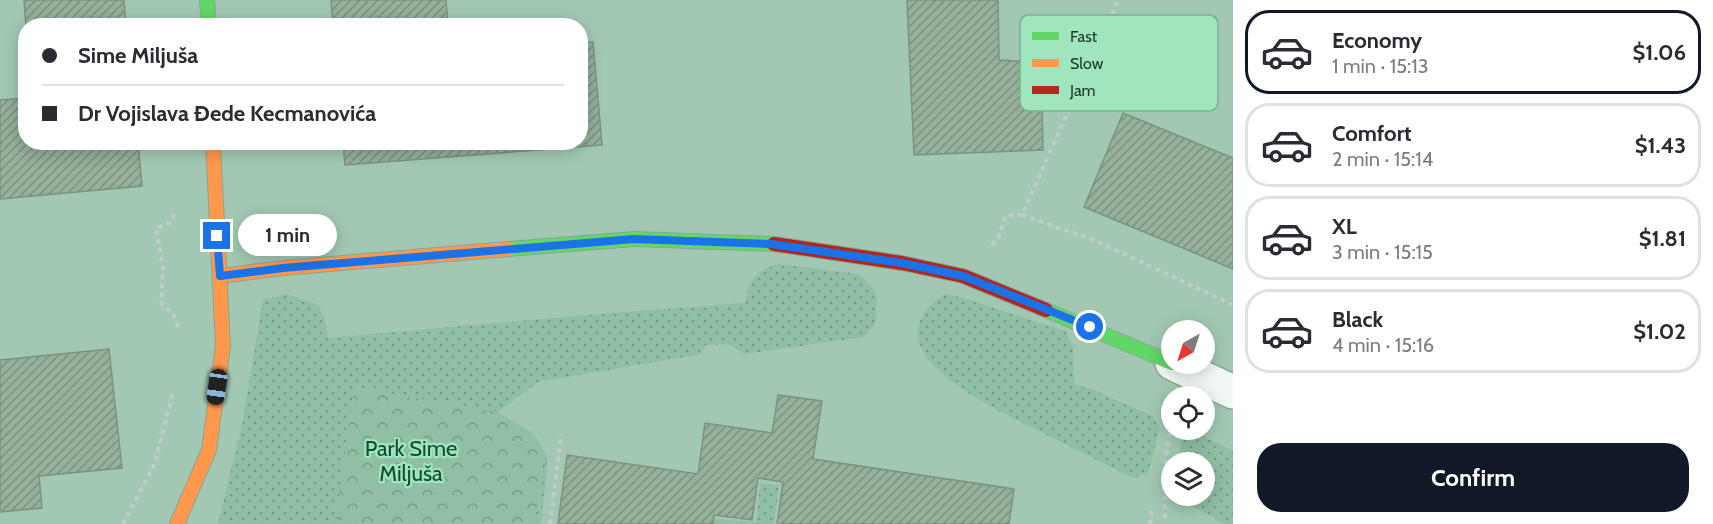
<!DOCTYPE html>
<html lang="en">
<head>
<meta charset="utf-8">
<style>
  body { margin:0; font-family:Cabin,sans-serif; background:#f2f2f3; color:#2b2b33; height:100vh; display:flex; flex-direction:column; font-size:22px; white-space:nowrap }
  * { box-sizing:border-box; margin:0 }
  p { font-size:20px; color:#7c7c81 }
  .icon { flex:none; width:33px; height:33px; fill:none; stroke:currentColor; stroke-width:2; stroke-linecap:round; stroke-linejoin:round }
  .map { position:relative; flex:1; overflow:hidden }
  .panel { display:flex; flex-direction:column; background:#fff; width:480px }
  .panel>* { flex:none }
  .top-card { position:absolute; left:18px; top:18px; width:570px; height:132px; border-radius:24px; box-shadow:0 3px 15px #0003; display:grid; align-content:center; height:132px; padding:0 24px; background:#fff }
  .needle { width:39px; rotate:219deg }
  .buttons { position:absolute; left:1161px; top:320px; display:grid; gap:12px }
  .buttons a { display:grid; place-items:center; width:54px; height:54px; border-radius:50%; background:#fff; box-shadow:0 3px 15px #0003; font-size:30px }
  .end { position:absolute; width:27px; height:27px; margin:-14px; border:8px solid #1a73e8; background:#fff; box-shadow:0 0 0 3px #fff }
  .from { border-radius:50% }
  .bubble { position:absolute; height:42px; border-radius:21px; background:#fff; box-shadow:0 3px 15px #0003; font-size:20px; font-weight:700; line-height:42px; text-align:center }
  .car { position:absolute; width:18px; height:36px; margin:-18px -9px; border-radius:8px; box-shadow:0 0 4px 2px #0007; background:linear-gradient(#222 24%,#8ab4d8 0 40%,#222 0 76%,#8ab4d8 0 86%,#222 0) }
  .top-card b { display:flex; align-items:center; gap:21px; height:57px; font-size:22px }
  .top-card b+b { border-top:2px solid #e1e1e2 }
  .top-card i { width:15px; height:15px; background:#2b2b33 }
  ul { padding:10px 0 0; list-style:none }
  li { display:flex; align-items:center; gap:18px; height:84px; margin:0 12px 9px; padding:0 12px; border:3px solid #e1e1e2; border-radius:24px }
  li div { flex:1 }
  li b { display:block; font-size:22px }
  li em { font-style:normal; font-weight:700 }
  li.active { border-color:#111827 }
  li>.icon { width:54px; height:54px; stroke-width:1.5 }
  .button { display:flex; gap:12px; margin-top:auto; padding:12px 24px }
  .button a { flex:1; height:69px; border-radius:24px; background:#111827; color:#fff; font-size:24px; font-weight:700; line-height:69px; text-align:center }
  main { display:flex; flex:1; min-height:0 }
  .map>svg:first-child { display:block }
  .grass { fill:url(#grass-dots) }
  .park { fill:url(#park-crowns) }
  .building { fill:url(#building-hatch); stroke:#7a937f; stroke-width:1.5 }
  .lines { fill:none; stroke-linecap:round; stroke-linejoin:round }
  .street-casing { stroke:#88a696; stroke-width:36 }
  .fast-casing { stroke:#88a696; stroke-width:16 }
  .slow-casing { stroke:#88a696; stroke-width:16 }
  .jam-casing { stroke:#88a696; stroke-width:16 }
  .path { stroke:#c1cdc7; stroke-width:4; stroke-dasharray:4.5 4.5; stroke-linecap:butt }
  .street { stroke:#f1f7f4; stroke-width:33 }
  .fast { stroke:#63d668; stroke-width:14 }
  .slow { stroke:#ff974d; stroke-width:14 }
  .jam { stroke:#b3261e; stroke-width:14 }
  .route { stroke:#1a73e8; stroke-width:8 }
  .labels { text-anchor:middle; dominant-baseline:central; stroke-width:4.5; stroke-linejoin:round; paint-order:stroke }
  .park-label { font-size:22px; fill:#0d4d31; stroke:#a0e5be }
  .key { fill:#a0e5be; stroke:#78b191; stroke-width:1.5 }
  .key-label { font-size:16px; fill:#1c3829 }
</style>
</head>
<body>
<main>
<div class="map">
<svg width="1233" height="524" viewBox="0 0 1233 524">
  <defs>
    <pattern id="grass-dots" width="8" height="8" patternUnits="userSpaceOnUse" patternTransform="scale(1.5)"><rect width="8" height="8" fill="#90bfa5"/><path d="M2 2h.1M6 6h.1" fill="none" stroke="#759c86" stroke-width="1.8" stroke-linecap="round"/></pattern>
    <pattern id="park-crowns" width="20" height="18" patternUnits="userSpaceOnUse" patternTransform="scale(1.5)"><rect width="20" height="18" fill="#90bfa5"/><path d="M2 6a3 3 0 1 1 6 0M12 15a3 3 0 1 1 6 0" fill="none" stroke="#759c86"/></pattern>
    <pattern id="building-hatch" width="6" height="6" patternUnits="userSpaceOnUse" patternTransform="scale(1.5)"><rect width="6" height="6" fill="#96b09c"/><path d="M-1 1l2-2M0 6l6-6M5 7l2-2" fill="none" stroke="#7a907f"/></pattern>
  </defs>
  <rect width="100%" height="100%" fill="#a2c8b3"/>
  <g class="grass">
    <path d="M778 264 858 274 871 285 877 297 875 325 863 337 744 354 729 344 705 345 702 354 538 382 498 412 355 388 337 518 361 524H218L243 420 263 300 287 294 318 305 325 319 328 338 586 315 745 303C750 279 754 272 778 264Z"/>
    <path d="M945 294 964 298 1065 331 1073 346 1074 384 1094 390 1152 416 1160 428 1148 473 1133 478C1103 463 1073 448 1043 433 1011 416 905 371 919 324 924 309 932 302 945 294Z"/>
    <path d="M1189 433 1199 434 1233 451V524H1226L1180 500 1177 495H1204V462H1178L1182 439Z"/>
    <path d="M548 458 541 524H533Z"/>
    <path d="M760 483 779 485 774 524H714L715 519 756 522Z"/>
  </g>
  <path class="park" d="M354 388 498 412 534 434 548 458 533 524H361L336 518Z"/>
  <g class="building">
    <path d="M24 0H124L126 26H26Z"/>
    <path d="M331 0H446L448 26H333Z"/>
    <path d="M907 0H998L999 60 1041 62 1043 150 914 155Z"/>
    <path d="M593 42 602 145 345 165 343 142H580V43Z"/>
    <path d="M26 98V142H138L142 186 0 199V100Z"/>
    <path d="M1123 113 1233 158V269L1084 207Z"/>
    <path d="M109 349 122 468 39 476 42 508 0 512V360Z"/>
    <path d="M778 395 822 401 813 459 1014 489 1009 524H777L783 482 758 478 752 520 714 515 713 524H558L567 455 698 474 705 423 772 433Z"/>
  </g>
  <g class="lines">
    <g class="street-casing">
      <path id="street" d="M1172 363 1233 392"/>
    </g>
    <g class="fast-casing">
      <g id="fast">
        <path d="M207 0 209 26"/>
        <path d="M508 249 634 239 774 244"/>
        <path d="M1046 310 1172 363"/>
      </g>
    </g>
    <g class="slow-casing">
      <g id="slow">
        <path d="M220 276 283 268 508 249"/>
        <path d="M177 524 209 450 223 346 213 142"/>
      </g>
    </g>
    <g class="jam-casing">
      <path id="jam" d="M774 244 902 263 963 276 1046 310"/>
    </g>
    <g class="path">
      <path d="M174 214 170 223 156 228 163 269 161 303 173 314 178 328"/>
      <path d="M1022 215 1094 240 1233 305"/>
      <path d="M992 245 998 238 1006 215H1022L1118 0"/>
      <path d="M1165 518 1164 471 1172 418"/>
      <path d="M123 524 155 463 173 392"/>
      <path d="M550 524 561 437"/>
      <path d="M1150 524 1152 509"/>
    </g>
    <use href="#street" class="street"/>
    <use href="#fast" class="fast"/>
    <use href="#slow" class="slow"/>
    <use href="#jam" class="jam"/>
  </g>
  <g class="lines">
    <path class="route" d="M217 236 220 276 283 268 634 239 771 244 902 263 963 276 1090 327"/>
  </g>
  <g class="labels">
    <g class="park-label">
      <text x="411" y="448">Park Sime<tspan x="411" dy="25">Miljuša</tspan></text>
    </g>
  </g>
  <rect x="1020" y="15" width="198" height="96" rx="9" class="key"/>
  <rect x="1032" y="32" width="27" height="8" fill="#63d668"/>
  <rect x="1032" y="59" width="27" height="8" fill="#ff974d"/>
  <rect x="1032" y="86" width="27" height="8" fill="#b3261e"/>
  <g class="key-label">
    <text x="1070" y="42">Fast</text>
    <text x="1070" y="69">Slow</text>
    <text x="1070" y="96">Jam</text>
  </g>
</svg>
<div class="buttons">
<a><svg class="needle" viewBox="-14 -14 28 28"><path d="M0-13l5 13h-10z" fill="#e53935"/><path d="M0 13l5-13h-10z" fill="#7c7c81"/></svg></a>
<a><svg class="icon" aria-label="locate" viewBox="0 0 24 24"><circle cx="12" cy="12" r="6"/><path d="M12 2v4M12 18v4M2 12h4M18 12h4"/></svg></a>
<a><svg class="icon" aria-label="layers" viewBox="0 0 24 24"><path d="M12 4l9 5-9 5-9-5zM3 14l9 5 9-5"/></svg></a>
</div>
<i class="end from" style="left:1090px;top:327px"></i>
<i class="end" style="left:217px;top:236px"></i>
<div class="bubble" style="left:238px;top:214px;width:99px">1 min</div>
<i class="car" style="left:217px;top:387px;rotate:188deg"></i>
<div class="top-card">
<b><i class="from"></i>Sime Miljuša</b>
<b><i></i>Dr Vojislava Đede Kecmanovića</b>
</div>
</div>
<section class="panel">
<ul>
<li class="active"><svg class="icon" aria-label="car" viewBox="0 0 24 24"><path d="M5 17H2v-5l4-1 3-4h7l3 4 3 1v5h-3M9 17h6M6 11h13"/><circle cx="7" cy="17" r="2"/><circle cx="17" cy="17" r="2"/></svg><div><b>Economy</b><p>1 min · 15:13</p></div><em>$1.06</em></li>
<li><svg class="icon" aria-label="car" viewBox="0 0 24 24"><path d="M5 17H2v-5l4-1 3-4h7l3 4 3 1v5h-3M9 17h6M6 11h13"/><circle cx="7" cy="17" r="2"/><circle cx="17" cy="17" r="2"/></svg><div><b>Comfort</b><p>2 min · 15:14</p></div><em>$1.43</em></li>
<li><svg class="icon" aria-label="car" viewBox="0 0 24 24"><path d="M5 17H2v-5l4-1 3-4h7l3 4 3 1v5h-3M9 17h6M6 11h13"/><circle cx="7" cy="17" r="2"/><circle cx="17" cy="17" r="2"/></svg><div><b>XL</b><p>3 min · 15:15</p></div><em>$1.81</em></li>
<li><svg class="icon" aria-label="car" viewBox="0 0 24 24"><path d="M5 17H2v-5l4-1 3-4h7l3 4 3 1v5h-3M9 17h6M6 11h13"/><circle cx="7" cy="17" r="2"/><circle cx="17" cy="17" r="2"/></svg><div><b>Black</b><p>4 min · 15:16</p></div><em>$1.02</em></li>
</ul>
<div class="button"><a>Confirm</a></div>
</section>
</main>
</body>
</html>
